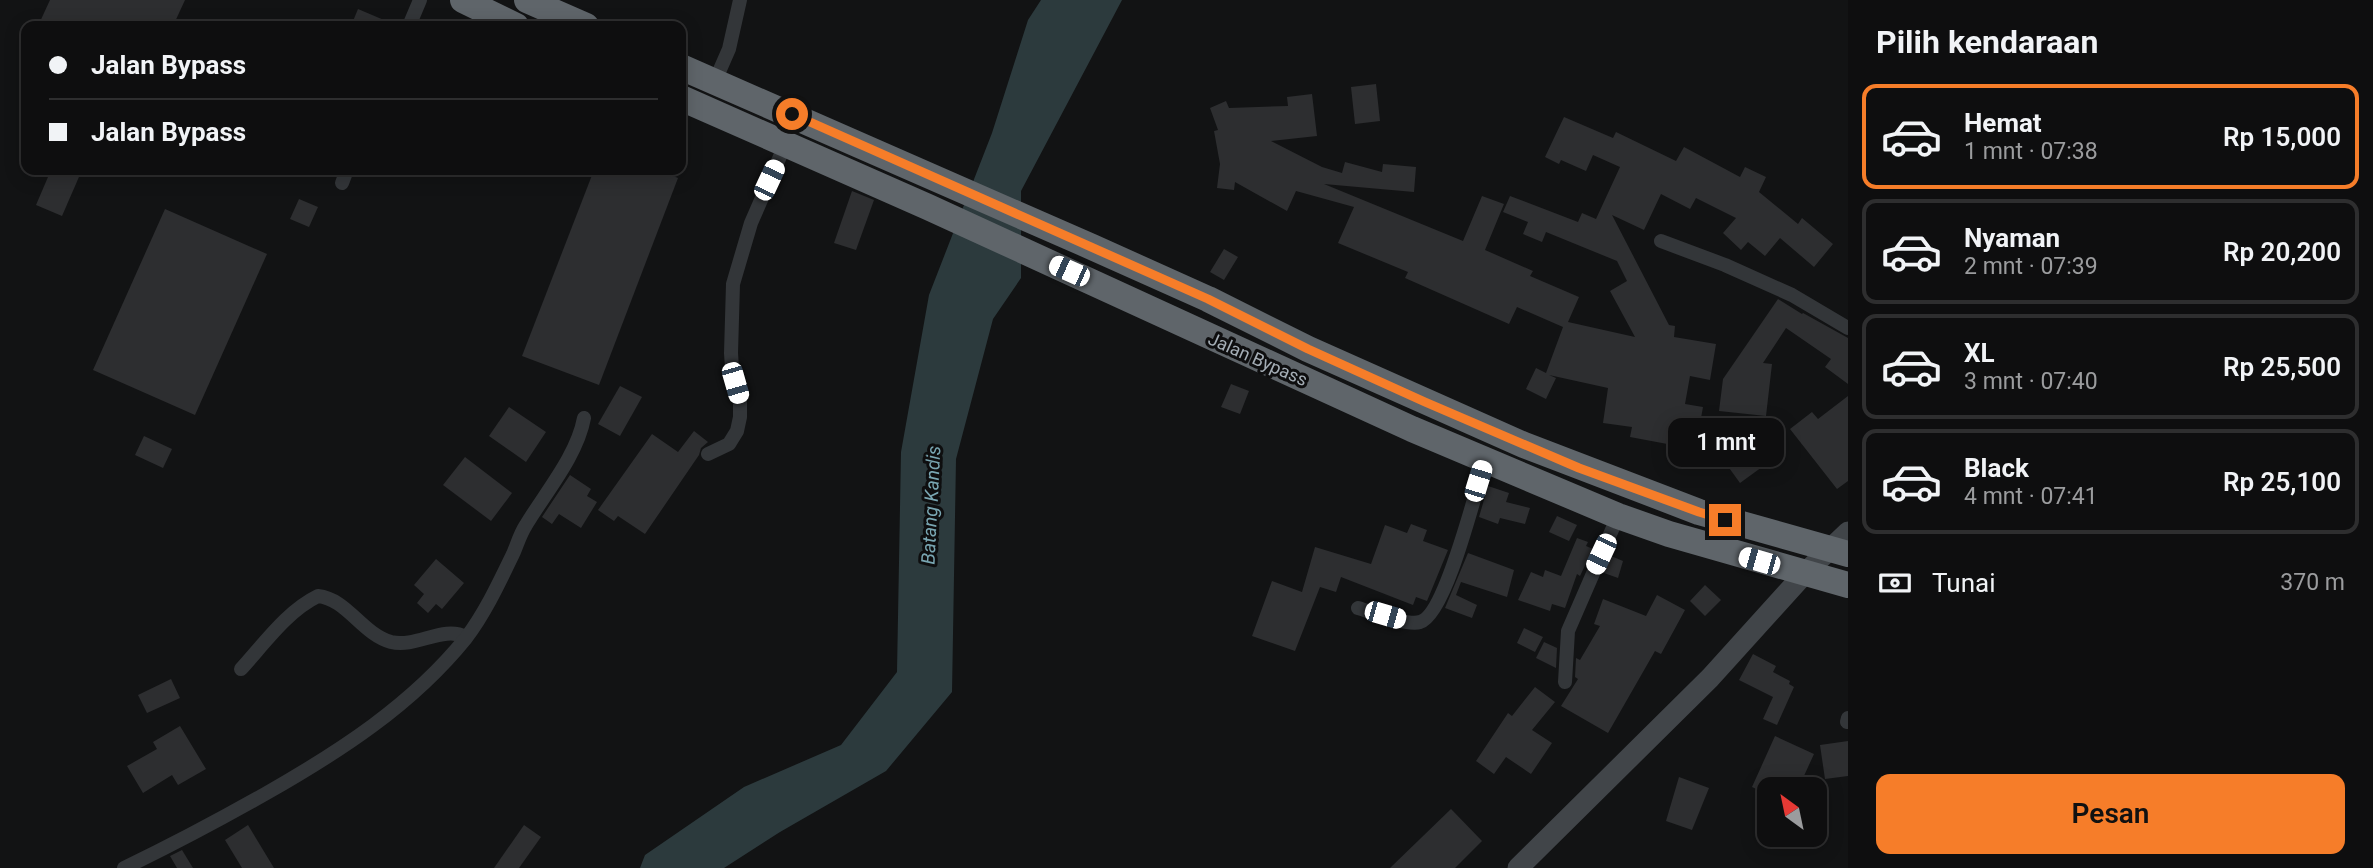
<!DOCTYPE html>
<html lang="id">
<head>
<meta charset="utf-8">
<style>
  body { margin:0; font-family:Roboto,sans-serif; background:#171718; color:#f1f3f6; height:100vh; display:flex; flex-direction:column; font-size:26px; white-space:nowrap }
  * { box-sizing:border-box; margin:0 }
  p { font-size:23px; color:#9b9c9e }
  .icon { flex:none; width:38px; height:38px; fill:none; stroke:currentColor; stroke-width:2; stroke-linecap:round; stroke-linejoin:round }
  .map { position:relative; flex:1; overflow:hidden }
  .side { display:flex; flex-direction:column; background:#0e0e0f; width:525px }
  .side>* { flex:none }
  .hud { position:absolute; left:21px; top:21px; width:665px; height:154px; border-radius:14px; box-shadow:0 4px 18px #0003,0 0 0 2px #2e2e2f; display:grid; align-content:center; height:154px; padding:0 28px; background:#0e0e0f }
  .needle { width:46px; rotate:327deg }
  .controls { position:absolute; left:1757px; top:777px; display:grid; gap:14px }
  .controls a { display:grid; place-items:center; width:70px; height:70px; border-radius:14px; background:#0e0e0f; box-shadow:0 4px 18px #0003,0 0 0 2px #2e2e2f; font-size:35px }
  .end { position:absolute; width:32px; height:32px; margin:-16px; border:9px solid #f67d29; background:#111; box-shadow:0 0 0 4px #111 }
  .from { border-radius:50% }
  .bubble { position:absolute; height:49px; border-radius:14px; background:#0e0e0f; box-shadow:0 4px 18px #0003,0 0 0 2px #2e2e2f; font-size:23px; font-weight:600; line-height:49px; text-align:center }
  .car { position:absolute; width:21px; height:42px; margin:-21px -10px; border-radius:9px; box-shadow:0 0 5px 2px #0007; background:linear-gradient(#fff 24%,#345 0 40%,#fff 0 76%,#345 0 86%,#fff 0) }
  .hud b { display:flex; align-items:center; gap:24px; height:66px; font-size:26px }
  .hud b+b { border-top:2px solid #2e2e2f }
  .hud i { width:18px; height:18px; background:#f1f3f6 }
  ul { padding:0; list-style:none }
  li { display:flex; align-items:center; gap:21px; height:105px; margin:0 14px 10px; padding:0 14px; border:4px solid #2e2e2f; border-radius:14px }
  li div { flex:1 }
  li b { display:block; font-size:26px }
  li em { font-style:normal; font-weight:600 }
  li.current { border-color:#f67d29 }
  li>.icon { width:63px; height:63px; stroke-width:1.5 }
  h2 { padding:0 28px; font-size:32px; line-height:84px }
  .pay { display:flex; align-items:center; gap:18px; height:77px; padding:0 28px; font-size:26px }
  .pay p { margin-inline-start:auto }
  .cta { display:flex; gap:14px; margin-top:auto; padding:14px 28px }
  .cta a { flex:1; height:80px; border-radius:14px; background:#f67d29; color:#111; font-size:28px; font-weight:600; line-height:80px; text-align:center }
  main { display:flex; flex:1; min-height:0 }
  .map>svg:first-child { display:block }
  .water { fill:#2c3a3d }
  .building { fill:#2d2e30 }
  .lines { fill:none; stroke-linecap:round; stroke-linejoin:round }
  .street { stroke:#333639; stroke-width:14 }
  .secondary { stroke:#414549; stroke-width:21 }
  .highway { stroke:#5f656a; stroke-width:26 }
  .route { stroke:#f67d29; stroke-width:9 }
  .labels { text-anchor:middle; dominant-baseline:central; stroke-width:6; stroke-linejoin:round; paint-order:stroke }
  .street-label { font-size:18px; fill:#a4adb5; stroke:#0e0e0f }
  .water-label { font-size:19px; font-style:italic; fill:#79a6b2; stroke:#0e0e0f }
</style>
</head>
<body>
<main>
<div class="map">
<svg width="1848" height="868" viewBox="0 0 1848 868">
  <rect width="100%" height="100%" fill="#121314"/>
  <path class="water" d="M1041 0H1122L1021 191V278L993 319 956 459 952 692 886 771 780 832 724 868H640L645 855 744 787 841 745 897 672 901 452 929 295 992 133 1028 20Z"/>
  <g class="building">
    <path d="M50 0H185L173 26H38Z"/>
    <path d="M358 9 398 26H351Z"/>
    <path d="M1376 84 1380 121 1355 124 1351 87Z"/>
    <path d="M1312 94 1317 136 1271 141 1322 167 1342 173 1345 162 1382 172 1383 164 1416 167 1414 192 1324 184 1463 241 1482 196 1504 204 1485 250 1533 271 1530 276 1579 297 1568 322 1635 337 1610 291 1627 281 1617 261 1546 232 1542 242 1523 234 1528 222 1503 212 1510 196 1578 222 1582 213 1596 219 1620 167 1593 155 1586 171 1561 160 1559 164 1545 157 1564 117 1613 138 1616 132 1676 161 1684 147 1740 177 1745 167 1766 177 1759 192 1798 224 1802 218 1833 244 1814 267 1780 238 1765 256 1748 242 1741 250 1723 233 1736 218 1696 198 1690 209 1661 194 1644 230 1612 215 1669 325 1675 326 1674 337 1716 344 1710 380 1690 376 1685 404 1703 407 1694 457 1677 454 1678 446 1630 437 1632 427 1603 423 1608 388 1549 375 1556 378 1546 399 1526 389 1536 368 1546 373 1563 327 1517 307 1509 324 1405 278 1408 272 1338 243 1354 207 1296 191 1287 211 1235 182 1234 190 1217 188 1220 164 1214 131 1218 130 1210 108 1226 101 1229 108 1288 106 1287 97Z"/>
    <path d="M51 170H82L62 216 36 205Z"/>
    <path d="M594 170H658L678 178 599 385 522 356Z"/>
    <path d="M852 191 874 200 856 250 834 243Z"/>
    <path d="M299 199 318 207 309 227 290 219Z"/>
    <path d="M165 209 267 254 195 415 93 370Z"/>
    <path d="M1224 249 1238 257 1224 280 1210 272Z"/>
    <path d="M1778 299 1802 314 1803 313 1848 338V384L1825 367 1831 359 1786 328 1763 363 1772 364 1766 416 1719 411 1723 379Z"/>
    <path d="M1231 384 1249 391 1240 414 1221 407Z"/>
    <path d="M620 386 642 397 620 436 598 424Z"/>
    <path d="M1848 396V481L1837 489 1790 429 1812 412 1818 419Z"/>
    <path d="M509 407 546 432 526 462 489 436Z"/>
    <path d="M694 431 708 442 701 448 699 455 645 534 618 516 614 521 598 510 652 434 678 452Z"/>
    <path d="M144 436 172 449 163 468 135 455Z"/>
    <path d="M1749 449 1762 467 1740 483 1727 465Z"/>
    <path d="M465 457 512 493 491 521 443 485Z"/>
    <path d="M570 475 591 489 587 496 597 502 581 528 559 514 552 524 542 517Z"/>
    <path d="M1488 486 1509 493 1506 502 1530 508 1525 524 1500 518 1498 524 1479 517Z"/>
    <path d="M1557 516 1577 525 1569 541 1549 532Z"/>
    <path d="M1411 524 1427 530 1423 541 1448 550 1427 601 1416 597 1413 605 1341 577 1336 592 1320 587 1295 651 1252 636 1272 581 1302 592 1315 547 1371 564 1385 525 1407 533Z"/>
    <path d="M1577 538 1588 542 1586 546 1593 549 1580 576 1577 574 1565 608 1552 604 1550 611 1518 600 1531 572 1543 577 1545 570 1561 576Z"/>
    <path d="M1468 553 1514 570 1507 597 1461 582 1456 595 1477 605 1472 618 1445 608Z"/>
    <path d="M1611 556 1623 561 1618 578 1604 573Z"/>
    <path d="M436 559 464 583 442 609 436 604 428 613 417 603 424 594 414 585Z"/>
    <path d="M1705 585 1721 600 1705 616 1690 601Z"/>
    <path d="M1657 595 1685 610 1661 654 1655 651 1608 733 1561 706 1578 679 1575 677 1576 658 1580 660 1600 626 1594 624 1603 599 1646 616Z"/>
    <path d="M1524 628 1543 637 1535 652 1517 643Z"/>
    <path d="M1544 642 1557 648 1556 668 1536 658Z"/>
    <path d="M1753 654 1776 666 1773 672 1790 681 1789 684 1794 687 1777 725 1763 719 1773 697 1739 680Z"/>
    <path d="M171 679 180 698 147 713 138 695Z"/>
    <path d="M1535 687 1555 702 1532 730 1552 743 1531 774 1506 757 1494 774 1476 761 1508 713 1512 716Z"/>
    <path d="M180 726 206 769 178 785 172 775 143 793 127 766 157 749 153 742Z"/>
    <path d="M1775 736 1814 754 1798 789H1769V795L1752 787Z"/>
    <path d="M1848 741V776L1825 779 1820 745Z"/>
    <path d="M1679 777 1709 788 1692 830 1666 821Z"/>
    <path d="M1451 809 1482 841 1455 868H1390Z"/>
    <path d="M248 825 274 868H242L225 840Z"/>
    <path d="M524 825 541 837 519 868H494Z"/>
    <path d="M182 850 193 868H177L170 856Z"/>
  </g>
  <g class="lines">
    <g class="street">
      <path d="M409 26 420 0"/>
      <path d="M715 81 729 49 740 0"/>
      <path d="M342 183 347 170"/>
      <path d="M1661 241 1725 265 1792 295 1848 328"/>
      <path d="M708 454 729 444 737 431 740 417V399L732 368 731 353 733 284 751 223 785 145"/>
      <path d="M1358 608C1372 612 1407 626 1420 622 1446 615 1476 489 1485 461"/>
      <path d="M241 669C264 644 287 611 318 596 347 599 362 634 391 642 417 648 443 625 466 637"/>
      <path d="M1565 682 1568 631 1618 516"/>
      <path d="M1847 722 1848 718"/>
      <path d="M124 868C172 845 219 820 265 794 339 752 412 705 466 638 485 613 499 583 513 554 517 545 520 534 526 525 545 493 577 456 584 418"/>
    </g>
    <path class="secondary" d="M1518 868 1710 678 1806 572 1848 532"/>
    <g class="highway">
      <path d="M463 0 516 26"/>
      <path d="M527 0 586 26"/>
      <path d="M681 67 1092 247 1208 299 1308 349 1524 445 1699 512 1848 554"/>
      <path d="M681 98 928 207 1412 429 1618 516 1669 534 1848 585"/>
    </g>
  </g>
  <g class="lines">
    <path class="route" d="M792 114 1208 299 1308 349 1425 402 1579 468 1699 512 1725 520"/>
  </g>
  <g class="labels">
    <g class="street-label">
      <text transform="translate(1258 359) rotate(24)">Jalan Bypass</text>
    </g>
    <g class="water-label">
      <text transform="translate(931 505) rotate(-87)">Batang Kandis</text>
    </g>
  </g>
</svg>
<div class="controls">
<a><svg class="needle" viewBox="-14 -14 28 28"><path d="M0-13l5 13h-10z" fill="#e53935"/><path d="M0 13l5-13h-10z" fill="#9b9c9e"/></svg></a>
</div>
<i class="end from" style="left:792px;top:114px"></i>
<i class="end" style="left:1725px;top:520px"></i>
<div class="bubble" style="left:1668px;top:418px;width:116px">1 mnt</div>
<i class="car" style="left:769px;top:180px;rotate:25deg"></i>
<i class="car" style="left:1069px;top:271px;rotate:294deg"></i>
<i class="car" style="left:735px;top:383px;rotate:164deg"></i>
<i class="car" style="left:1478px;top:481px;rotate:17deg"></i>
<i class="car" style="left:1601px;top:554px;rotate:205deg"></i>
<i class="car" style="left:1759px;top:561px;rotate:286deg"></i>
<i class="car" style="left:1385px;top:615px;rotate:106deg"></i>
<div class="hud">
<b><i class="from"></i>Jalan Bypass</b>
<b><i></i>Jalan Bypass</b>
</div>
</div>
<section class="side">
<h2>Pilih kendaraan</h2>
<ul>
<li class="current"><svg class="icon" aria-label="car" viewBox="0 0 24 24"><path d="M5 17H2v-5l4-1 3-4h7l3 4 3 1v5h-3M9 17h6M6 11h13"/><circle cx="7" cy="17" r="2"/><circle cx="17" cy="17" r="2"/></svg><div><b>Hemat</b><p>1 mnt · 07:38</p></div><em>Rp 15,000</em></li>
<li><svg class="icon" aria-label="car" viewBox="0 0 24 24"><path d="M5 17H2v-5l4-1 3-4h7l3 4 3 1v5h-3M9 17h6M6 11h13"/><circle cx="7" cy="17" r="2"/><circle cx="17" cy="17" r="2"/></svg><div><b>Nyaman</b><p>2 mnt · 07:39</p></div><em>Rp 20,200</em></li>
<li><svg class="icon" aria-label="car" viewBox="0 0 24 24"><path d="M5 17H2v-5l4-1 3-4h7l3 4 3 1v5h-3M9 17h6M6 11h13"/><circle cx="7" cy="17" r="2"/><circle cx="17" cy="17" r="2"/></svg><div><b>XL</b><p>3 mnt · 07:40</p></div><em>Rp 25,500</em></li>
<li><svg class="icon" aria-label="car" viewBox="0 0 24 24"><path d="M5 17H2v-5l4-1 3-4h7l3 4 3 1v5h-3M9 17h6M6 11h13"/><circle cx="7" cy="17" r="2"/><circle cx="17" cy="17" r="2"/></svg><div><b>Black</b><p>4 mnt · 07:41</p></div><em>Rp 25,100</em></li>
</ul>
<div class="pay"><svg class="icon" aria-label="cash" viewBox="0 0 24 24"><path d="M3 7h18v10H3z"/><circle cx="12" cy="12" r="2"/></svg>Tunai<p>370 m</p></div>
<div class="cta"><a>Pesan</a></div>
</section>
</main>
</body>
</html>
